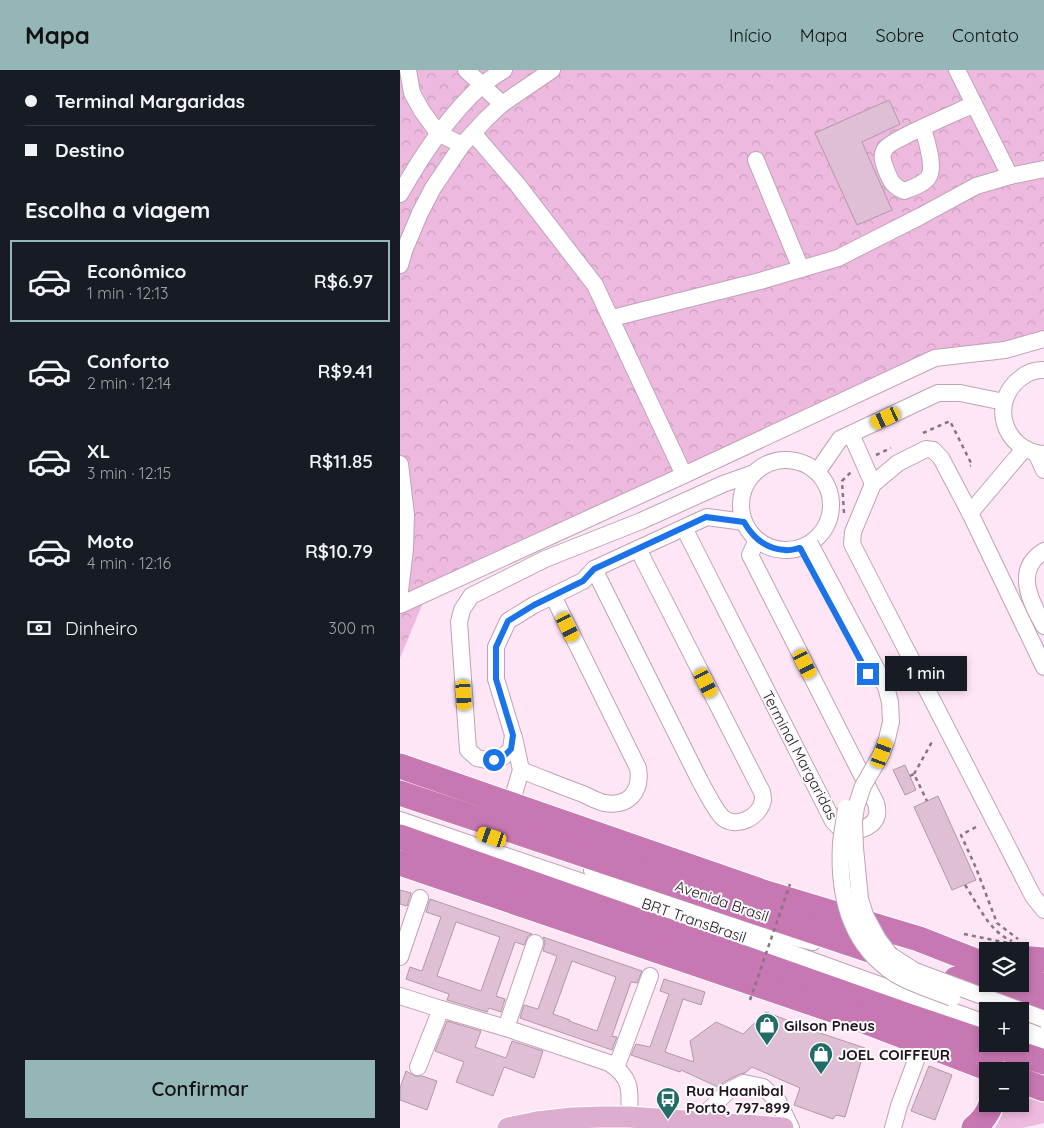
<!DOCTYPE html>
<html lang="pt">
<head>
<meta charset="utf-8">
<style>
  body { margin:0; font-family:Quicksand,sans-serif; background:#20242c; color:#f1f3f6; height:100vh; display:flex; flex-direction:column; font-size:19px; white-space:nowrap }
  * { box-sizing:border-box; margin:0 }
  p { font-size:16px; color:#9ea1a6 }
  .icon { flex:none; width:28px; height:28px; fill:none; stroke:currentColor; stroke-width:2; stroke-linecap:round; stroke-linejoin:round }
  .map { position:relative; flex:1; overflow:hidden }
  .panel { display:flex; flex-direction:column; background:#171b24; width:400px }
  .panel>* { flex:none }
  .guide { display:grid; align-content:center; height:110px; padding:0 25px; background:#171b24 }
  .controls { position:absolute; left:579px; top:872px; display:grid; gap:10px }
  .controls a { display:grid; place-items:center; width:50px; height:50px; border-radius:0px; background:#171b24; box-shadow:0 2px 8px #0003; font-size:25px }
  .end { position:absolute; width:22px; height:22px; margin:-11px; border:6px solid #1a73e8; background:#fff; box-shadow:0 0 0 2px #fff }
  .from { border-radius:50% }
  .bubble { position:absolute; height:35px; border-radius:0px; background:#171b24; box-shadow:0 2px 8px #0003; font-size:16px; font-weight:600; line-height:35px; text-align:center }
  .car { position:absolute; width:15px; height:30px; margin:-15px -8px; border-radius:6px; box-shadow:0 0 4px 1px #0007; background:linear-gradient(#f5c518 24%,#345 0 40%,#f5c518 0 76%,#345 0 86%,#f5c518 0) }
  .guide b { display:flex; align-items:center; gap:18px; height:48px; font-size:19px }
  .guide b+b { border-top:1px solid #363941 }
  .guide i { width:12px; height:12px; background:#f1f3f6 }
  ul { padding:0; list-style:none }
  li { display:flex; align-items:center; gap:15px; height:82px; margin:0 10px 8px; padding:0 15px; border:2px solid transparent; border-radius:0px }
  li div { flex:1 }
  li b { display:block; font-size:19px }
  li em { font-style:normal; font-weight:600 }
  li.active { border-color:#94b6b6 }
  li>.icon { width:45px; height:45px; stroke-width:1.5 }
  h2 { padding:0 25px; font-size:22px; line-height:60px }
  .pay { display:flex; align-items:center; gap:12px; height:55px; padding:0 25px; font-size:19px }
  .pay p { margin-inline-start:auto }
  .button { display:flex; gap:10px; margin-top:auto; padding:10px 25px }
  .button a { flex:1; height:58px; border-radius:0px; background:#94b6b6; color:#111; font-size:20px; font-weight:600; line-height:58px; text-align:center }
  header { display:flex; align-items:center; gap:30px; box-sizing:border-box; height:70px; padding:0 25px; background:#94b6b6; color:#111 }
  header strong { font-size:24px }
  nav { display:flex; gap:28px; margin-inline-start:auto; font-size:18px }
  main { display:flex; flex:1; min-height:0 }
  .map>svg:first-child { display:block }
  .green { fill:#eeb9de }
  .park { fill:url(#park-crowns) }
  .building { fill:#debfd4; stroke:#b497ab; fill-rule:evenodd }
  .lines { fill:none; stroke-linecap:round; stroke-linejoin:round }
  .minor-casing { stroke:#bfa2b6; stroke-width:18 }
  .major-casing { stroke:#fff; stroke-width:23 }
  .highway-casing { stroke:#fff; stroke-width:27 }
  .path { stroke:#877581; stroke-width:2.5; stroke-dasharray:4 4; stroke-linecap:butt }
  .minor { stroke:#fff; stroke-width:16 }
  .major { stroke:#ddadd0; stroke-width:21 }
  .highway { stroke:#c777b1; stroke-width:25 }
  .minor-bridge-casing { stroke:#bfa2b6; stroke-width:18; stroke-linecap:butt }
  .path-bridge { stroke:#877581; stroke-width:2.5; stroke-dasharray:4 4; stroke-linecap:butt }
  .minor-bridge { stroke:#fff; stroke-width:16 }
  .route { stroke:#1a73e8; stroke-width:6 }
  .labels { text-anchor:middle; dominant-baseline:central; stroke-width:4; stroke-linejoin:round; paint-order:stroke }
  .street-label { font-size:15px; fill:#20151d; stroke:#fbfbfb }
  .poi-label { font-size:15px; font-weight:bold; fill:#20151d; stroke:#fbfbfb; text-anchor:start }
</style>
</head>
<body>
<header>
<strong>Mapa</strong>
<nav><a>Início</a><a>Mapa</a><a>Sobre</a><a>Contato</a></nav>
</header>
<main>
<section class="panel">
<div class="guide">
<b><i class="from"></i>Terminal Margaridas</b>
<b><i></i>Destino</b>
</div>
<h2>Escolha a viagem</h2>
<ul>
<li class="active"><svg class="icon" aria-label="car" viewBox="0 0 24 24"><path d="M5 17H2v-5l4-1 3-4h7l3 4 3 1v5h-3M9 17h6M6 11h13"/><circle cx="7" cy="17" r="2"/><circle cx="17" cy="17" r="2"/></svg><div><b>Econômico</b><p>1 min · 12:13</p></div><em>R$6.97</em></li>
<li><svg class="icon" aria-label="car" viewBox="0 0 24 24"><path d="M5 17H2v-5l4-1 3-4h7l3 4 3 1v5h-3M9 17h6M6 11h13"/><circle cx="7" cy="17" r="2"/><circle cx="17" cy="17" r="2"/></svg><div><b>Conforto</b><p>2 min · 12:14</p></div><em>R$9.41</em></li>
<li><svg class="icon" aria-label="car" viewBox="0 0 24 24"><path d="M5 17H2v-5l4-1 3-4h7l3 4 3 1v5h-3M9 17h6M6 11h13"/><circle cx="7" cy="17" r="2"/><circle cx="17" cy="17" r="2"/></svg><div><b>XL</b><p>3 min · 12:15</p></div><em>R$11.85</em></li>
<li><svg class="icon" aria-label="car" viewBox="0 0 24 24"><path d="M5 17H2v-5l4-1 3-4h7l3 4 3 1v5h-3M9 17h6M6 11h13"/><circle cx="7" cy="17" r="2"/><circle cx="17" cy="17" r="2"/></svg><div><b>Moto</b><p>4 min · 12:16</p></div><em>R$10.79</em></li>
</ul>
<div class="pay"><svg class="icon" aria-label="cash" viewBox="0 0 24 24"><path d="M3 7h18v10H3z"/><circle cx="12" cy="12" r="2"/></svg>Dinheiro<p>300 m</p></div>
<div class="button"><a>Confirmar</a></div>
</section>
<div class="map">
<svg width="644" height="1058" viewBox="0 0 644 1058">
  <defs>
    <pattern id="park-crowns" width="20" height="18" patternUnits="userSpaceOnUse" patternTransform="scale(1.25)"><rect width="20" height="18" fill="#eeb9de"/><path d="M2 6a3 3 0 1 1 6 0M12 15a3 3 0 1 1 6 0" fill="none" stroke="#cc9ebe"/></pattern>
  </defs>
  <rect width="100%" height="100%" fill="#ffe6f6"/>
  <path class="green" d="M620 1021 644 1030V1053L622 1058H595L602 1045 604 1034H620Z"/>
  <path class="park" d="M0 0H644V274L539 291 25 528 0 588Z"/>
  <g class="building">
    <path d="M489 30 500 54 462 72 492 140 457 155 415 63Z"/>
    <path d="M505 695 516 720 505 725 493 700Z"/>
    <path d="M538 726 576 810 552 820 514 737Z"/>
    <path d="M0 820 11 823 7 836 0 834Z"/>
    <path d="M30 829 132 864 128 866 124 875 115 872 96 926 105 929 101 942 89 938 87 942 47 930 49 924 6 909 10 897 22 901 41 847 26 842ZM56 852 100 867 81 921 37 906Z"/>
    <path d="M143 867 242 901 237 913 231 912 212 966 217 967 212 980 120 948 124 935 138 939 157 886 143 881 145 872ZM172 891 216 907 197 961 169 951 170 950 153 944Z"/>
    <path d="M264 909 305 922 301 935 283 929 265 982 294 992 290 971 316 952 343 964 366 942 420 963 465 978 445 1047 436 1045 433 1049 394 1035 400 1018 352 997 345 1003 340 1004 324 1012 318 1017 281 1000 280 1002 231 985 236 974 250 977 269 924 260 921Z"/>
    <path d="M47 951 81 961 75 977 106 988 112 971 143 981 134 1008 104 997 93 1026 56 1012 64 992 35 981Z"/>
    <path d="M529 996 552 1005 535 1050 511 1041Z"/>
    <path d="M6 1001 15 1006H22L37 1011 27 1040 0 1030V1018Z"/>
  </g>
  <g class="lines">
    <g class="minor-casing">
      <g id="minor">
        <path d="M8 0 12 23 22 41 38 63 62 75"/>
        <path d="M66 0 102 34"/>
        <path d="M557 0 610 106 644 99"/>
        <path d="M523 58C526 70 536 98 528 108 522 115 512 118 504 121 493 116 491 112 487 102 484 94 480 87 485 79 490 70 560 41 574 34"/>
        <path d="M73 63 117 114 195 215 284 405"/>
        <path d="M356 90 401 199"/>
        <path d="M0 124C22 85 48 46 81 16 88 10 96 5 104 0"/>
        <path d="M0 195 4 181 20 143 33 118 62 75 86 49 102 34 152 0"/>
        <path d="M212 248 360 211 438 188 519 147 576 116 610 106"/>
        <path d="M644 300C636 300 628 302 622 307 588 331 603 381 644 384"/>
        <path d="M451 364 473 414"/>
        <path d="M636 383 644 400"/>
        <circle cx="386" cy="435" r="45"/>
        <path d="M0 394 6 445 5 479 0 521"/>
        <path d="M417 402 440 369 538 323H560L604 332"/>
        <path d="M570 443 624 379"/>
        <path d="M344 452 307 447 194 499 183 511 134 535 108 551 96 577V609L113 665 111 679 103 687 94 690H86L77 688 68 680 59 552 62 540 71 526 145 489 241 451 323 414 354 403"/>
        <path d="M284 458 433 751C435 753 437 756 439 757 451 765 474 759 477 745 478 741 477 737 476 733L350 485 357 470"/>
        <path d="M644 481C613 500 631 532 644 556"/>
        <path d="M194 499 300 711C305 720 316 742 323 748 337 759 360 747 363 730 363 728 363 725 362 722L238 479"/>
        <path d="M0 535 284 405 535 288 605 280 644 269"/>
        <path d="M644 597 570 443 541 388 533 380 526 379 498 393 473 414 453 462 452 474 633 826 644 840"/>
        <path d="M114 667 121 700 131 704C149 711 166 718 183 724 190 727 198 732 205 733 229 737 242 721 238 698L153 526"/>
        <path d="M111 734 121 700"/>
        <path d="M0 750 394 884 588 954"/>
        <path d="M192 800 387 866 413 872"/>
        <path d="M0 887 20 828"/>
        <path d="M0 926 41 939 18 997"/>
        <path d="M41 939 106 958 209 993C233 1008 230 1022 229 1047"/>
        <path d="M620 953 644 961"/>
        <path d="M106 958 135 873"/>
        <path d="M620 965 644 974"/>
        <path d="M216 998 250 906"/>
        <path d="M297 1052 328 1021 344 1013 363 1017 378 1031 391 1058"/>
        <path d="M493 1058 499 1036 522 974"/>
      </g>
    </g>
    <g class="major-casing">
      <path id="major" d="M108 1058 137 1052 172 1048 202 1047H229L383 1058"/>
    </g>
    <g class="highway-casing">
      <g id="highway">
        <path d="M0 696 366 823 519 869 588 896"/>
        <path d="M0 723 487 886"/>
        <path d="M0 767 508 946 588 973"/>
        <path d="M0 793 459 949 595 1001"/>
        <path d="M620 888 644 890"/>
        <path d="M620 908 644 916"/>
        <path d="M556 909 644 938"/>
        <path d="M591 974 644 992"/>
        <path d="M620 1010 644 1019"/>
        <path d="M574 1058C582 1051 588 1044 591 1034"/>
      </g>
    </g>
    <g class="path">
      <path d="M523 363 550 351 572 395 570 396"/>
      <path d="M476 385 491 378"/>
      <path d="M444 443 442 411 451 402"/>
      <path d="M514 704 533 670"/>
      <path d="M510 706 514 704 527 731"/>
      <path d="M576 757 561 765 576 798 597 853 618 869"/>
      <path d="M565 815C578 834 589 862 612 871"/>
      <path d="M564 864 608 873"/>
    </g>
    <use href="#minor" class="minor"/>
    <use href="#major" class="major"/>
    <use href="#highway" class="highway"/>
    <g class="minor-bridge-casing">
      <g id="minor-bridge">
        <path d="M410 474 486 617 490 632 491 652 487 669 482 683 463 716 456 737 454 751 455 778 460 829 465 845 478 869 490 885 515 901 644 949"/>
        <path d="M446 738C445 750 442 761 441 773 438 824 449 874 495 904 513 915 533 920 552 928"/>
      </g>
    </g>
    <path class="path-bridge" d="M350 930 390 814"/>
    <use href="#minor-bridge" class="minor-bridge"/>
  </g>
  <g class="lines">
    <path class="route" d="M94 690 103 687 111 679 113 665 96 609V577L108 551 134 535 183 511 194 499 306 447 344 452C353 468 366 479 385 480 390 481 395 479 400 478L468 604"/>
  </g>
  <defs>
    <g id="shop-pin" transform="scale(1.25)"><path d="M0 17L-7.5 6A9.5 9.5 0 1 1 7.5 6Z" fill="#226c67" stroke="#fbfbfb"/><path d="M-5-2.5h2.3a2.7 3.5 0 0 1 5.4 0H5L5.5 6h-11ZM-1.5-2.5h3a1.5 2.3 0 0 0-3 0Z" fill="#fff"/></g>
    <g id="bus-pin" transform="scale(1.25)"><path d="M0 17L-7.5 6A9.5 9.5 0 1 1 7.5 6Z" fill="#226c67" stroke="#fbfbfb"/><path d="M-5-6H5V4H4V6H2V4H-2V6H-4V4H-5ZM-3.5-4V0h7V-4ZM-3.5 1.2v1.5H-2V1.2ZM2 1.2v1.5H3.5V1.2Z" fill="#fff"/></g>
  </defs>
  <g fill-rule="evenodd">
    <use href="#shop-pin" x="367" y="955"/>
    <use href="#shop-pin" x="421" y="984"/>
    <use href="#bus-pin" x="268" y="1029"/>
  </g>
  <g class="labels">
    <g class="street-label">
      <text transform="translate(400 685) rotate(62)">Terminal Margaridas</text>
      <text transform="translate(322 831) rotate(19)">Avenida Brasil</text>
      <text transform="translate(294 850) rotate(19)">BRT TransBrasil</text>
    </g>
    <g class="poi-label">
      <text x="384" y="955">Gilson Pneus</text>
      <text x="438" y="984">JOEL COIFFEUR</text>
      <text x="286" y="1020">Rua Haanibal<tspan x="286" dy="17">Porto, 797-899</tspan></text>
    </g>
  </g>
</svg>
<div class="controls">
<a><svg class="icon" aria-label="layers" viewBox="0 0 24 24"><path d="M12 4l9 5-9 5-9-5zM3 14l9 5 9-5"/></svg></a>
<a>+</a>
<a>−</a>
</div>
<i class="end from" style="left:94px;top:690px"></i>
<i class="end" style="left:468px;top:604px"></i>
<div class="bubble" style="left:485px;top:586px;width:82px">1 min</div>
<i class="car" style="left:486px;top:348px;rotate:245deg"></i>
<i class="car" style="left:168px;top:557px;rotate:154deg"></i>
<i class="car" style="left:405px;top:594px;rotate:153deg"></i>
<i class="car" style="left:306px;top:613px;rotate:153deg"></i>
<i class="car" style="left:64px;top:625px;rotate:176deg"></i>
<i class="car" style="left:482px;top:683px;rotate:20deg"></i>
<i class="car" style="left:92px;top:767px;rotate:289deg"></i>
</div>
</main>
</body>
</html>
